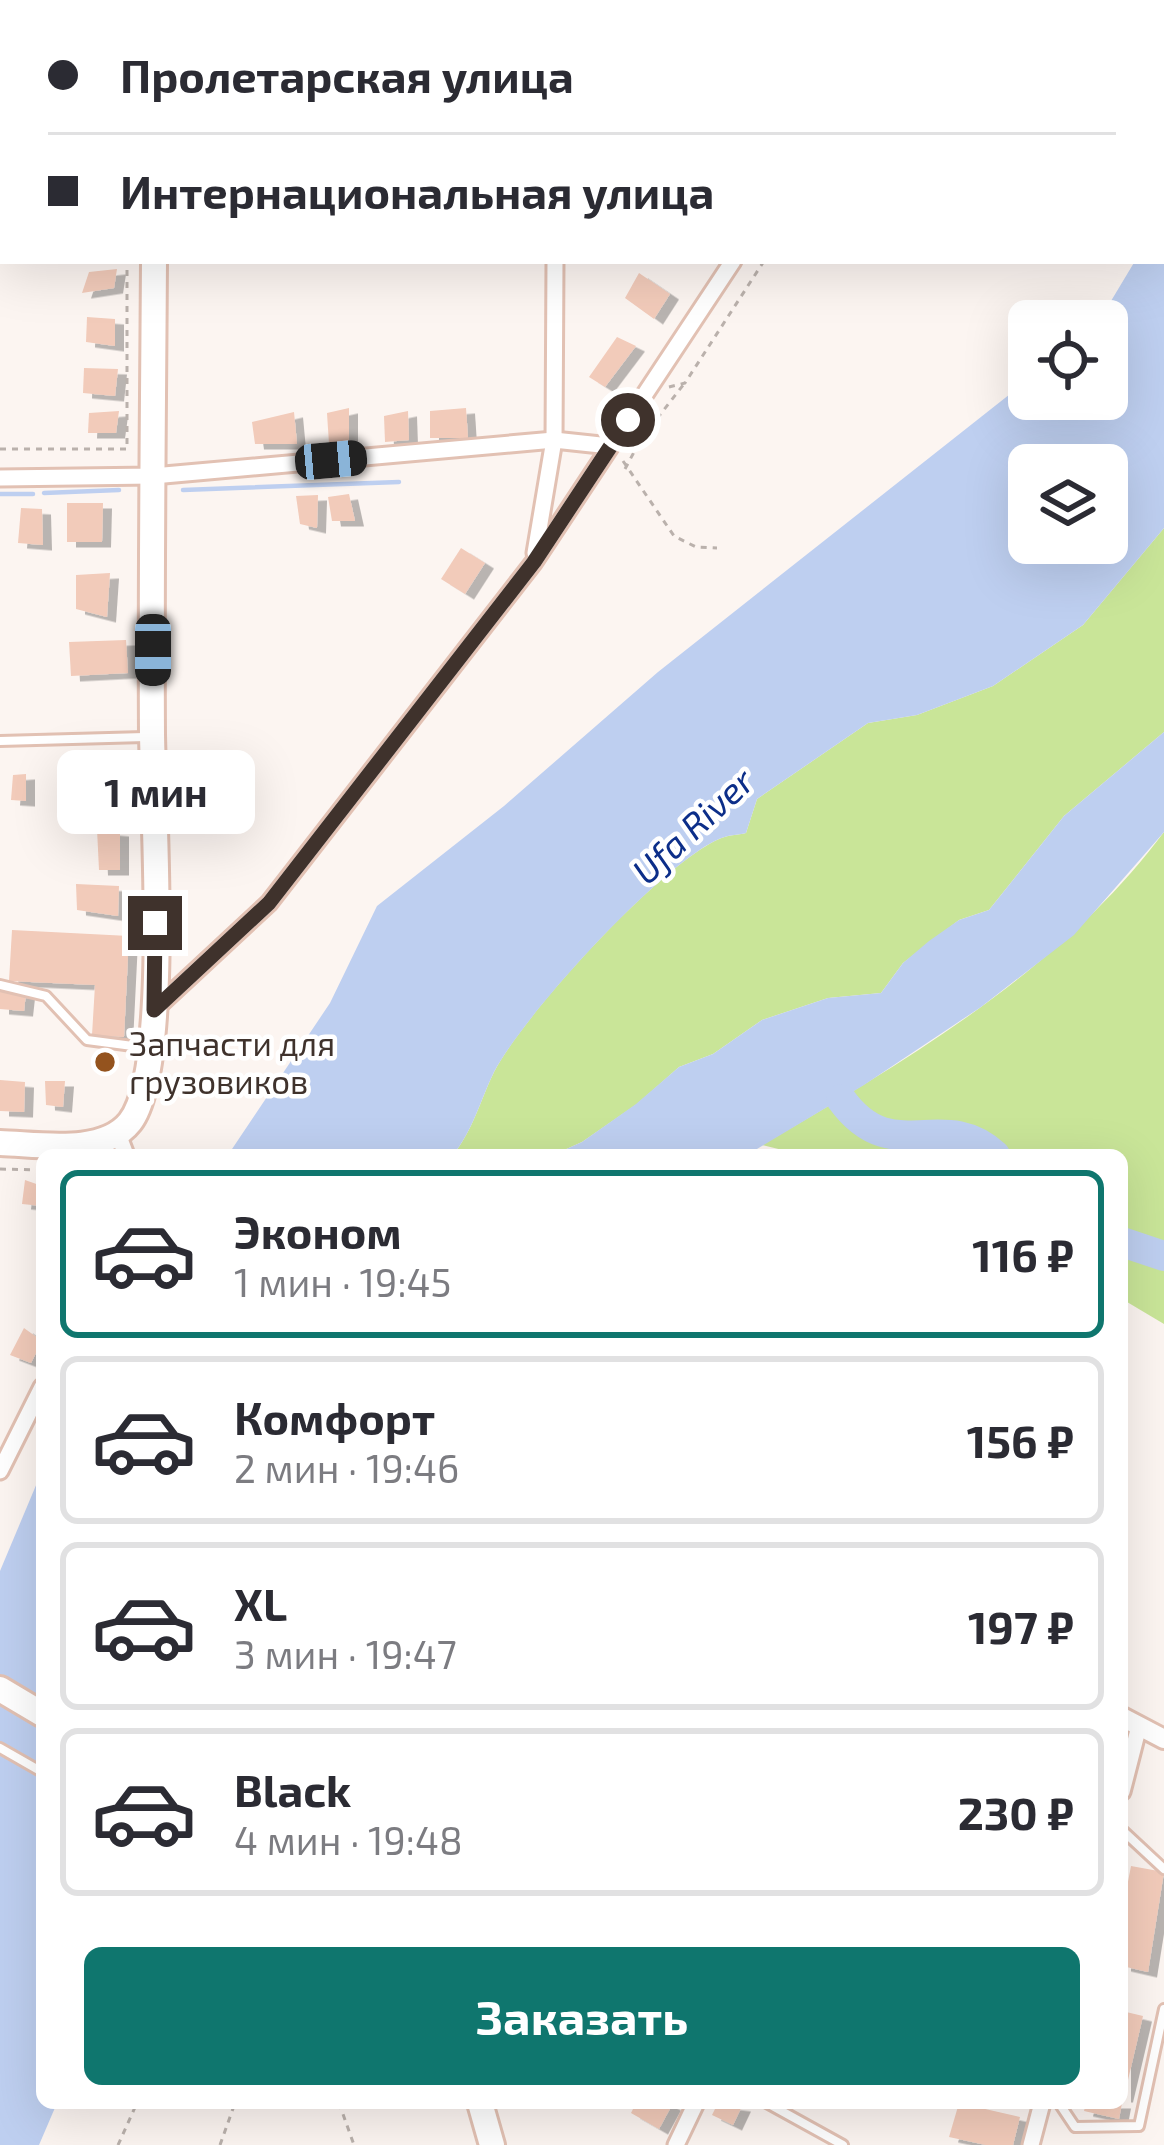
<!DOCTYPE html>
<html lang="ru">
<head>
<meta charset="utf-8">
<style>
  body { margin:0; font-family:"Exo 2",sans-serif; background:#f7f7f7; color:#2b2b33; height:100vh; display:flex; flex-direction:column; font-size:45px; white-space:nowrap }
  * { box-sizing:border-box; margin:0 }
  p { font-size:39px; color:#7c7c81 }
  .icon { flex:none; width:66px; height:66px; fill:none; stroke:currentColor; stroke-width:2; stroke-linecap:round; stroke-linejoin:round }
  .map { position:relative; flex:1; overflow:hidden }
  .panel { position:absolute; left:36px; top:1149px; width:1092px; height:960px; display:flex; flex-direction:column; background:#fff; border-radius:18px; box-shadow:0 12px 48px #0002 }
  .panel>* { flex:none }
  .banner { position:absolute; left:0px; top:0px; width:1164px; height:264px; box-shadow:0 12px 48px #0002; display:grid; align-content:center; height:264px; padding:0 48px; background:#fff }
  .fabs { position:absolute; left:1008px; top:300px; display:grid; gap:24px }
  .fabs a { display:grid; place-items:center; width:120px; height:120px; border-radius:18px; background:#fff; box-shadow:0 12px 48px #0002; font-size:60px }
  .end { position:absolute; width:54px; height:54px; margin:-27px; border:15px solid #3f322c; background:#fff; box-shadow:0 0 0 6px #fff }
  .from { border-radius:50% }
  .bubble { position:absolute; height:84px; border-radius:18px; background:#fff; box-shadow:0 12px 48px #0002; font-size:39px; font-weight:700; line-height:84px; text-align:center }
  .car { position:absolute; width:36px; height:72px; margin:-36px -18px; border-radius:15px; box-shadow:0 0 9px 3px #0007; background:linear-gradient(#222 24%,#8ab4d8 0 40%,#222 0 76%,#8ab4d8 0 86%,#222 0) }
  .banner b { display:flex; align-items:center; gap:42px; height:114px; font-size:45px }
  .banner b+b { border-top:3px solid #e1e1e2 }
  .banner i { width:30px; height:30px; background:#2b2b33 }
  ul { padding:21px 0 0; list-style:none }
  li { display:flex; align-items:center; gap:36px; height:168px; margin:0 24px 18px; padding:0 24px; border:6px solid #e1e1e2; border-radius:18px }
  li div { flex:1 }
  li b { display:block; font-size:45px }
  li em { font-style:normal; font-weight:700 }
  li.current { border-color:#0f766e }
  li>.icon { width:108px; height:108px; stroke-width:1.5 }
  .primary-button { display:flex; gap:24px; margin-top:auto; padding:24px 48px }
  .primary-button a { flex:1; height:138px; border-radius:18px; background:#0f766e; color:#fff; font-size:48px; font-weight:700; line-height:138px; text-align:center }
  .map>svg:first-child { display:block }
  .green { fill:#c9e598 }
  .water { fill:#becff0; fill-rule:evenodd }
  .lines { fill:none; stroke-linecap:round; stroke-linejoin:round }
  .stream { stroke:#becff0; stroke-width:4.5 }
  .river { stroke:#becff0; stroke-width:30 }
  .building { fill:#f2cbba; filter:url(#shadow) }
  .service-casing { stroke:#e2c1b3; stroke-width:14 }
  .minor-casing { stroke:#e2c1b3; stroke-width:21 }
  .tertiary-casing { stroke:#e2c1b3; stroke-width:24 }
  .primary-casing { stroke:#e2c1b3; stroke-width:30 }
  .path { stroke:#bab1ac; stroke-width:3; stroke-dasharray:6 6; stroke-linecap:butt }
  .service { stroke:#fff; stroke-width:8 }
  .minor { stroke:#fff; stroke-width:15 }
  .tertiary { stroke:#fff; stroke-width:18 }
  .primary { stroke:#fff; stroke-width:24 }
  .route { stroke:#3f322c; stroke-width:15 }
  .poi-dot { fill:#94531e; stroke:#fff; stroke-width:4.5 }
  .labels { text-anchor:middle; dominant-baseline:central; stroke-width:9; stroke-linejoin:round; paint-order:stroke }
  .poi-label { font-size:33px; fill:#3f322c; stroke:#fff; text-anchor:start }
  .water-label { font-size:36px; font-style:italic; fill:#0c2e89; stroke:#fff }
</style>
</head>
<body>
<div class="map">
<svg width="1164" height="2145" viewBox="0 0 1164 2145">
  <defs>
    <filter id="shadow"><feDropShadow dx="9" dy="5.5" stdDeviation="0" flood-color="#0004"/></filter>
  </defs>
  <rect width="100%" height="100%" fill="#fcf5f1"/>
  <g class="green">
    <path d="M1164 528V732L1064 816 989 910 959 920 903 963 881 993 828 998 762 1020 713 1054 679 1067 637 1104 582 1142 553 1155H453C473 1130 480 1101 494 1072 524 1014 660 865 719 839 727 835 738 835 746 833L757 799 868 723 917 715 993 686 1083 625Z"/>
    <path d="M1164 832V1324L1122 1299V1155H803L762 1145C909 1059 1060 971 1164 832Z"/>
  </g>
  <g class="water">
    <path d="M1164 210V528L1083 625 993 686 917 715 868 723 757 799 746 833C738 835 727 835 719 839 660 865 524 1015 494 1072 480 1101 473 1130 453 1155H228L330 1003 377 906 504 806 658 672 1029 379V399H1107V321H1099L1135 261H1161ZM1029 465H1107V543H1029Z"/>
    <path d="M1164 732V832L1074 935 981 1007 864 1085 747 1155H553L582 1142 636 1104 679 1067 713 1054 762 1020 828 998 881 993 903 963 929 941 959 920 989 910 1064 816Z"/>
    <path d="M42 1471V2103H57L39 2145H0V1571Z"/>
  </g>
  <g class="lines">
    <g class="stream">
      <path d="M183 490 399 482"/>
      <path d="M44 493 119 490"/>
      <path d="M0 494H33"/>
    </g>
    <g class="river">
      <path d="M841 1099C892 1170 942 1106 995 1155"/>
      <path d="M1122 1242 1164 1256"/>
    </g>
  </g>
  <g class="building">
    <path d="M117 269 114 288 82 293 89 272Z"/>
    <path d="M639 273 670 294 654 319 625 298Z"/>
    <path d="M87 317 115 319V346L86 342Z"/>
    <path d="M617 337 636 346 605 387 589 377Z"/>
    <path d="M84 368 118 369 115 396 83 393Z"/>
    <path d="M349 408V440L329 444 327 413Z"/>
    <path d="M466 408 468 438H430V411Z"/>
    <path d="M119 411 116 433H88L89 413Z"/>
    <path d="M408 411 409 440 385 442 384 416Z"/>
    <path d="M294 412 297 444H255L252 422Z"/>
    <path d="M349 494 355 521H332L328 497Z"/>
    <path d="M318 495 317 528 300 524 296 496Z"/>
    <path d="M67 503H103L102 542H67Z"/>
    <path d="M21 508 42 509 43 545 18 543Z"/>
    <path d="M461 548 485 563 465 594 441 579Z"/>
    <path d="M110 573 107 617 76 609V575Z"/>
    <path d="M126 640 128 673 71 676 69 642Z"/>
    <path d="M191 755 228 756 227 778 190 777Z"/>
    <path d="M26 774V801L11 800 13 775Z"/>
    <path d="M97 829 120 831V870H99Z"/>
    <path d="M76 884 119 886 118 916 77 910Z"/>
    <path d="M12 930 129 936 124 1037 92 1035 95 985 9 981Z"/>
    <path d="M0 991 26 993 24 1011 0 1009Z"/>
    <path d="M0 1080 25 1082 24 1112 0 1111Z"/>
    <path d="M45 1081H65L63 1107 46 1105Z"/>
    <path d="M25 1180 42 1186V1206L22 1204Z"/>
    <path d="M24 1328 42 1341 31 1363 10 1355Z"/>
    <path d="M1131 1866 1164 1872 1148 1972 1122 1966V1913Z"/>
    <path d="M1122 2011 1143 2016 1124 2097H1122Z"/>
    <path d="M636 2103H668L672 2105 659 2129 631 2113Z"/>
    <path d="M718 2103 742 2106 733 2125 712 2115Z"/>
    <path d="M959 2103 1020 2117 1013 2145H986L949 2137Z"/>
    <path d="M1086 2103H1122L1119 2119 1084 2111Z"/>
  </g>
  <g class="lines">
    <g class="service-casing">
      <g id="service">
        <path d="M5 3V0"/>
        <path d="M0 741 145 737"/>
        <path d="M0 985 46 996 87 1040 148 1048"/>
        <path d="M0 1748 42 1772"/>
        <path d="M1122 1830 1164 1869"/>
        <path d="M767 2103 843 2145"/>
        <path d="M1059 2103 1075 2127 1139 2126 1164 2009"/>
      </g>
    </g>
    <g class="minor-casing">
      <g id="minor">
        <path d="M555 3V0"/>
        <path d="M905 3 907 0"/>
        <path d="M0 478 153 476 554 440 610 446"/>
        <path d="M535 553 554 440 555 261"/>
        <path d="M156 1008 269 903 534 562 733 261"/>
        <path d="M118 1134 126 1155"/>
        <path d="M0 1471 42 1387"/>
        <path d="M1122 1792 1139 1726"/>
        <path d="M676 2145 696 2103"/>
        <path d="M1031 2145 1042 2103"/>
      </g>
    </g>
    <g class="tertiary-casing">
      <path id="tertiary" d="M1122 1717 1164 1739"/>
    </g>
    <g class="primary-casing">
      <g id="primary">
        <path d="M156 3V0"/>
        <path d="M0 1143C39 1144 103 1156 130 1122 171 1070 153 809 152 734 151 577 153 419 154 261"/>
        <path d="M0 1689 42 1714"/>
        <path d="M480 2103 492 2145"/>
      </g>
    </g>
    <g class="path">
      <path d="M127 3V0"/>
      <path d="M932 3 933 0"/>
      <path d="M669 387 685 383 764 261"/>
      <path d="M0 449H127V261"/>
      <path d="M623 461 674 536 696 547 717 548"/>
      <path d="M625 469 641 439 684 384"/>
      <path d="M0 1169 42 1170"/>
      <path d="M339 2103 354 2145"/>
      <path d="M118 2145 137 2103"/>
      <path d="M220 2145 235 2103"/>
    </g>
    <use href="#service" class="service"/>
    <use href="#minor" class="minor"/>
    <use href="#tertiary" class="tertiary"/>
    <use href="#primary" class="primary"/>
  </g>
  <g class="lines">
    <path class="route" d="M155 923 154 1010 269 903 534 562 628 420"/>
  </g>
  <circle class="poi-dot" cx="105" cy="1062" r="12"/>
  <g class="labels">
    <g class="poi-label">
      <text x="129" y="1043">Запчасти для<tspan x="129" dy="38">грузовиков</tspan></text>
    </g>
    <g class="water-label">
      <text transform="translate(692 825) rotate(-43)">Ufa River</text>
    </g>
  </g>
</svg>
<div class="fabs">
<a><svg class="icon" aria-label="locate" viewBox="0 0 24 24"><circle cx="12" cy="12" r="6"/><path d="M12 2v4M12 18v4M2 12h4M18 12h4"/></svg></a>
<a><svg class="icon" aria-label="layers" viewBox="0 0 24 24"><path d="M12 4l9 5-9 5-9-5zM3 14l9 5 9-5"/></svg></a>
</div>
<i class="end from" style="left:628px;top:420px"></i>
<i class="end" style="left:155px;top:923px"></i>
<div class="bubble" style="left:57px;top:750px;width:198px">1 мин</div>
<i class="car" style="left:331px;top:460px;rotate:85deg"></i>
<i class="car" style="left:153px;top:650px;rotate:180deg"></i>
<div class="banner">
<b><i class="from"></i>Пролетарская улица</b>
<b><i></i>Интернациональная улица</b>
</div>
<section class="panel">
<ul>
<li class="current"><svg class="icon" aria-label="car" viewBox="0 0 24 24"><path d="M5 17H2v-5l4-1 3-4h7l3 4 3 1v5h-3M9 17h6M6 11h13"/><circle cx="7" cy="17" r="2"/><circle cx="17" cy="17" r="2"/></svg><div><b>Эконом</b><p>1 мин · 19:45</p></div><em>116 ₽</em></li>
<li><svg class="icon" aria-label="car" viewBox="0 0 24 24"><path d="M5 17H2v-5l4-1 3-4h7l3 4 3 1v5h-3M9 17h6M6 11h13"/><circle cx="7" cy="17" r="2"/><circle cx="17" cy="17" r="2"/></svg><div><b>Комфорт</b><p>2 мин · 19:46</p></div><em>156 ₽</em></li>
<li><svg class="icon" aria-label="car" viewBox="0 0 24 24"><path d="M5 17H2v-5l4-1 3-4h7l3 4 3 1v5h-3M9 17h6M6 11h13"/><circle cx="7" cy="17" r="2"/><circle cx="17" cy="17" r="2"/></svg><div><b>XL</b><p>3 мин · 19:47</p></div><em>197 ₽</em></li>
<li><svg class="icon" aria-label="car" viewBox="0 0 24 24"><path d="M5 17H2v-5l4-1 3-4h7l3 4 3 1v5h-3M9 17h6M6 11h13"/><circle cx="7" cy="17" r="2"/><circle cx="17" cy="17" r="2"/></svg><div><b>Black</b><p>4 мин · 19:48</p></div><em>230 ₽</em></li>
</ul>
<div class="primary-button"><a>Заказать</a></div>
</section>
</div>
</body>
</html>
